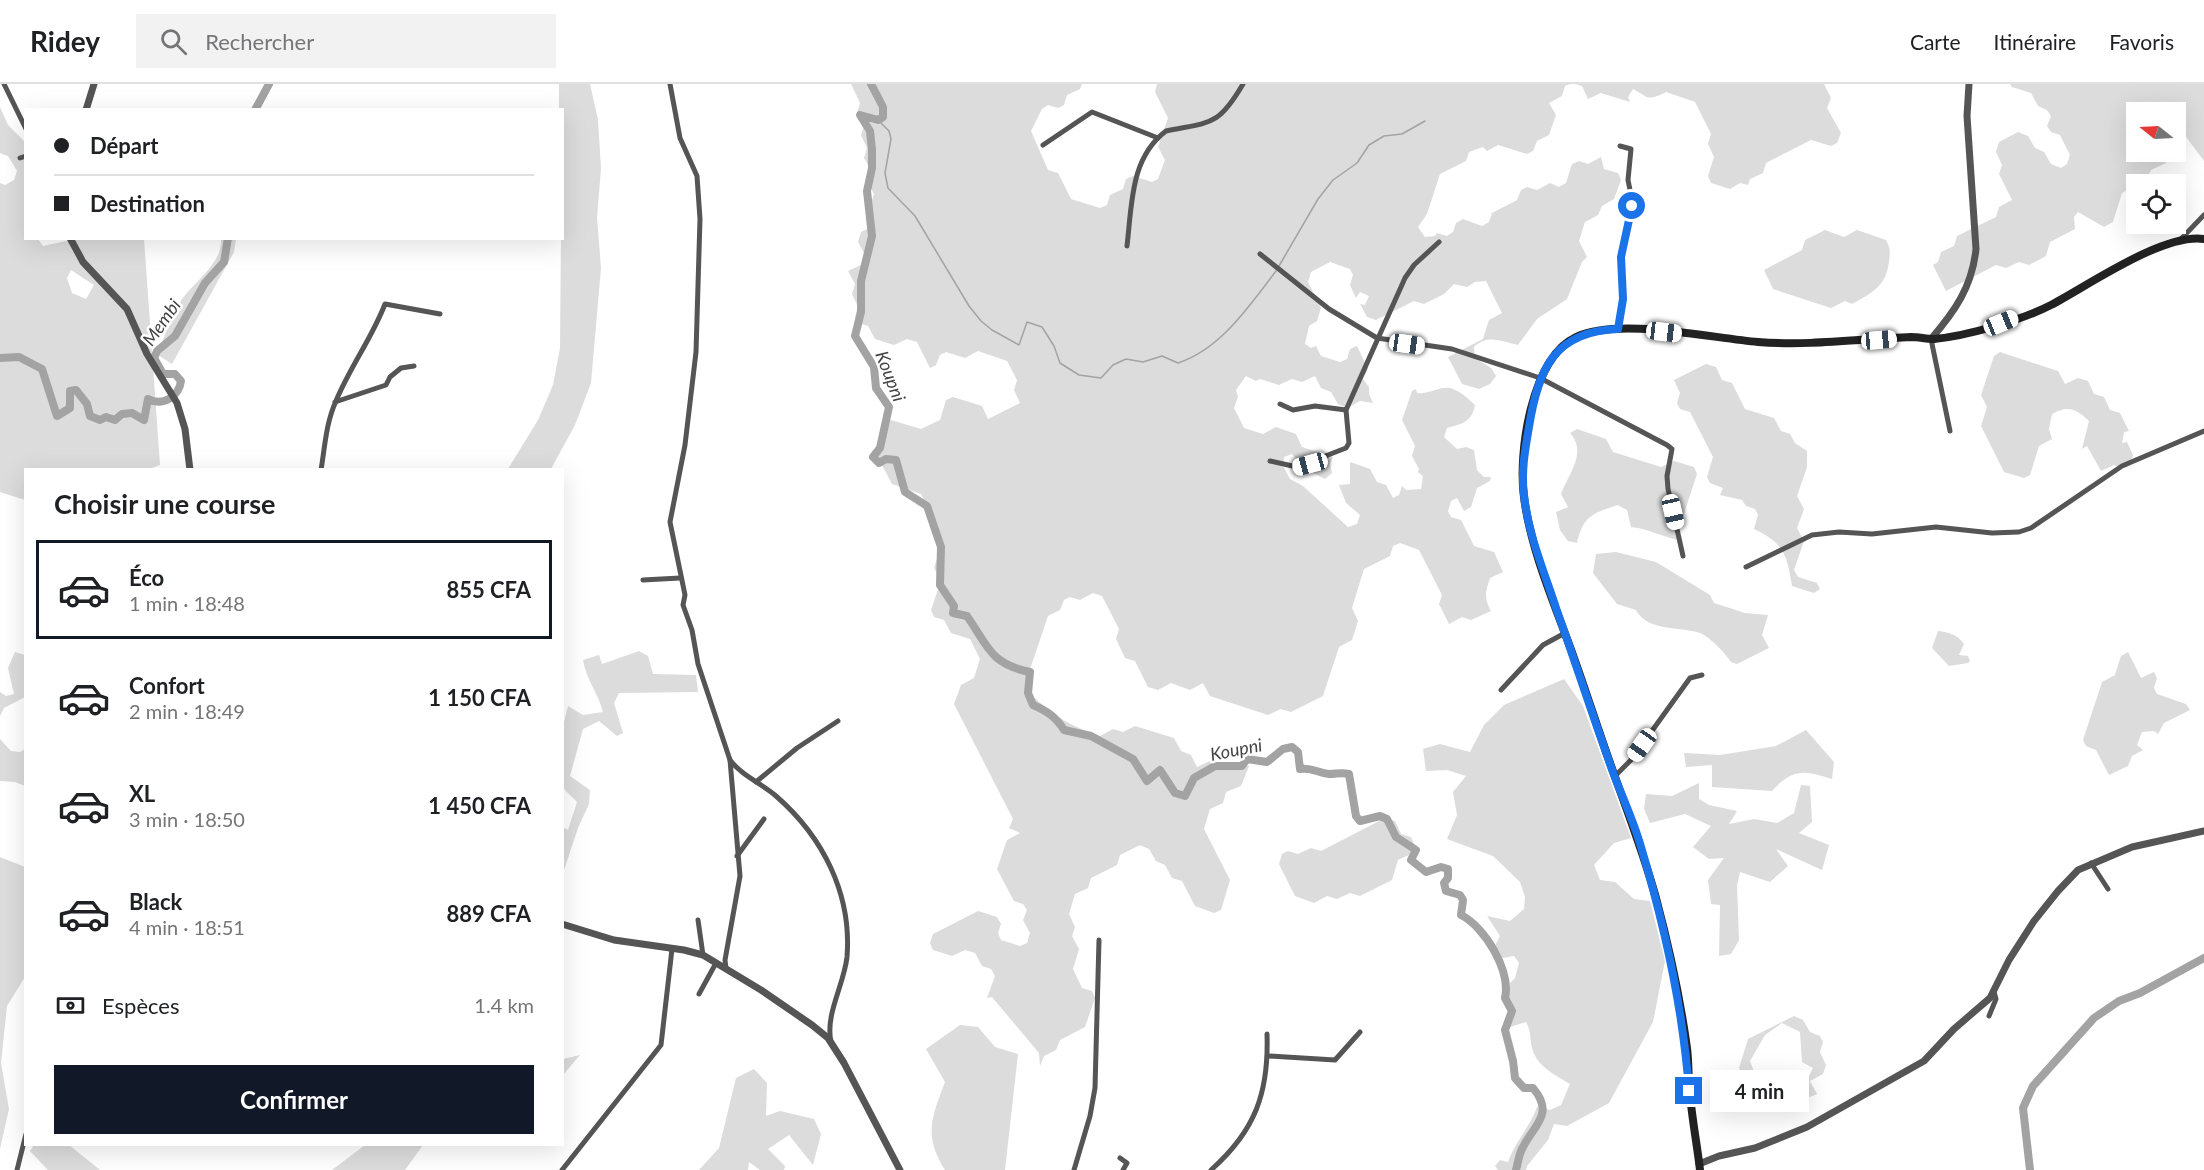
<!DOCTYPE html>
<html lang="fr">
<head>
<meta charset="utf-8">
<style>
  body { margin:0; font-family:Lato,sans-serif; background:#f2f2f2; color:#202124; height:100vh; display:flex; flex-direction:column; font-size:22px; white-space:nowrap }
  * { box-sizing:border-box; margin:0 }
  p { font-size:20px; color:#757577 }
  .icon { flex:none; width:33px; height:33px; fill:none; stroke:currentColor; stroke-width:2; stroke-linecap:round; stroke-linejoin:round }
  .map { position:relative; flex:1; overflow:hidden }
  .drawer { position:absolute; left:24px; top:384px; width:540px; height:678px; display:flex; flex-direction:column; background:#fff; border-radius:0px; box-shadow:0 6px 24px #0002 }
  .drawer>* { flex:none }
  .banner { position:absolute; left:24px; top:24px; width:540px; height:132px; border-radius:0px; box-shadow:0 6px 24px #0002; display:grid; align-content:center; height:132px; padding:0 30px; background:#fff }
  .needle { width:39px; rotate:288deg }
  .fabs { position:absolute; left:2126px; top:18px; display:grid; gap:12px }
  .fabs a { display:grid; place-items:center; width:60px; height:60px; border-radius:0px; background:#fff; box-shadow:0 6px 24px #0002; font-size:30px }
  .end { position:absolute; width:27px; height:27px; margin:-14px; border:8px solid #1a73e8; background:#fff; box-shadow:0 0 0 3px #fff }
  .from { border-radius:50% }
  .bubble { position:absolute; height:42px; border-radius:0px; background:#fff; box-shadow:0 6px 24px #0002; font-size:20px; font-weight:700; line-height:42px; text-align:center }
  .car { position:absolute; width:18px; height:36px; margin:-18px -9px; border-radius:8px; box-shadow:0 0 4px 2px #0007; background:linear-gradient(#fff 24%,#345 0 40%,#fff 0 76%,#345 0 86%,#fff 0) }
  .banner b { display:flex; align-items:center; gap:21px; height:57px; font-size:22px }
  .banner b+b { border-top:2px solid #e0e0e0 }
  .banner i { width:15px; height:15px; background:#202124 }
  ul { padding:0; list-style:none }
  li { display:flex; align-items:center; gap:18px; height:99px; margin:0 12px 9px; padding:0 18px; border:3px solid transparent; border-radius:0px }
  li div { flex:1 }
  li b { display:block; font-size:22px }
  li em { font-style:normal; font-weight:700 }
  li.current { border-color:#111827 }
  li>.icon { width:54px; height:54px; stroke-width:1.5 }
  h2 { padding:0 30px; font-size:27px; line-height:72px }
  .pay { display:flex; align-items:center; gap:15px; height:66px; padding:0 30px; font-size:22px }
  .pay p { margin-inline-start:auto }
  .action { display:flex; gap:12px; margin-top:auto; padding:12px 30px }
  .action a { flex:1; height:69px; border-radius:0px; background:#111827; color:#fff; font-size:24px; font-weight:700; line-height:69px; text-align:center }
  header { display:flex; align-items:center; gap:36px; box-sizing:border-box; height:84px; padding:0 30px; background:#fff; border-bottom:2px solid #e0e0e0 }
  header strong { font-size:28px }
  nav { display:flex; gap:33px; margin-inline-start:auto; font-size:21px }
  .search { width:420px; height:54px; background:#f2f2f2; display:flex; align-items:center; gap:15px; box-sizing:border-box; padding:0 21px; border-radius:0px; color:#757577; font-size:22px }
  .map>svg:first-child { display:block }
  .green { fill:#dcdcdc; fill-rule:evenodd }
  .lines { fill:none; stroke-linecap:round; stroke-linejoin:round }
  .stream { stroke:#a3a3a3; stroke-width:1.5 }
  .river { stroke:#a3a3a3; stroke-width:8 }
  .minor { stroke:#555; stroke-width:5 }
  .tertiary { stroke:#555; stroke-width:7 }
  .secondary { stroke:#222; stroke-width:8 }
  .route { stroke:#1a73e8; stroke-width:8 }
  .labels { text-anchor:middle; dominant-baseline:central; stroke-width:5; stroke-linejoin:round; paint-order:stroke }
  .water-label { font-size:18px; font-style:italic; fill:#444; stroke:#fff }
</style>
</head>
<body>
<header>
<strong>Ridey</strong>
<div class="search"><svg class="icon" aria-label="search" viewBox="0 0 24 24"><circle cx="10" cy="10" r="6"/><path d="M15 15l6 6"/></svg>Rechercher</div>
<nav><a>Carte</a><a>Itinéraire</a><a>Favoris</a></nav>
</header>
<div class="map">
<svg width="2204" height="1086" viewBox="0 0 2204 1086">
  <rect width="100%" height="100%" fill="#fff"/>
  <g class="green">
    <path d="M559 0H590L598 36 601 85 597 133 601 184 591 299 575 341 551 385H508L538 336 553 301 560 264 562 26 559 25Z"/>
    <path d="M851 0H1082L1080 5 1067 11 1064 21 1058 24 1048 21 1042 25 1031 47 1048 86 1058 89 1071 115 1100 124 1107 121 1110 111 1123 105 1126 95 1133 92 1152 98 1158 95 1165 76 1158 63 1168 34 1155 8 1157 0H1570L1565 2 1562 12 1549 19 1556 31 1549 51 1537 57 1533 67 1527 70 1498 61 1487 67 1483 63 1469 68 1466 77 1440 90 1427 130 1418 143 1425 153 1435 152 1437 149 1447 152 1453 148 1456 139 1463 135 1482 142 1489 138 1492 129 1517 116 1521 106 1527 103 1537 106 1550 99 1559 103 1566 99 1572 80 1579 77 1588 80 1601 73 1604 85 1618 89 1621 96 1614 115 1602 122 1598 131 1585 138 1579 157 1587 173 1582 178 1567 215 1537 235 1518 261C1501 257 1487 250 1474 263L1475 274 1491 284 1496 292 1490 300 1479 305 1462 300 1448 273 1483 255 1489 236 1502 229 1486 197 1475 198 1467 203 1454 200 1444 210 1424 220 1414 217 1376 236 1367 233 1360 220 1365 221 1369 212 1360 208 1356 214 1350 201 1353 191 1350 185 1330 178 1311 188 1308 198 1321 224 1317 237 1309 242 1305 260 1311 264 1316 262 1321 272 1340 278 1347 275 1350 265 1357 262 1368 285 1363 295 1369 303V310L1373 319 1360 317 1347 324 1338 320 1331 308 1321 304 1315 292 1302 298 1292 295 1279 301 1260 295 1256 297 1246 292 1236 306 1238 313 1234 324 1244 344 1263 350 1276 343 1296 350 1302 363 1333 373 1330 380 1332 389 1325 395 1305 385 1292 370 1284 373 1283 382 1290 395 1303 402 1348 443 1357 440 1360 431 1346 419 1339 401 1350 400V378L1370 385 1377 398 1386 401 1393 414 1399 411 1402 402 1406 406 1421 405 1423 392 1418 388 1419 385 1412 372 1415 362 1402 336 1412 307 1416 305 1417 309C1430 311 1444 299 1455 306 1463 309 1469 316 1475 321 1472 338 1462 340 1447 344L1444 353 1457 365 1466 363 1474 366 1477 386 1484 393H1491L1490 397 1477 404 1471 423 1464 427 1457 414 1451 417 1448 427 1451 433 1461 436 1474 462 1494 468 1503 488 1490 494C1485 509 1484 513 1491 527L1471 536 1462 533 1449 540 1439 520 1442 511 1419 466 1400 459 1393 462 1390 472 1364 485 1352 524 1358 537 1352 556 1339 563 1323 612 1291 628 1281 625 1268 631 1210 612 1203 599 1190 606 1171 599 1158 606 1148 603 1135 577 1125 574 1116 555 1119 545 1102 512 1093 509 1080 516 1070 513 1064 516 1060 526 1048 532 1025 600 1034 618 1035 614C1055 633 1073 643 1100 652L1113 645 1123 648 1135 642 1174 654 1181 667 1191 671 1197 683 1210 677 1214 684 1249 682 1241 702 1226 708 1223 719 1210 725 1204 745 1230 796 1221 826 1214 829 1195 822 1182 797 1172 794 1165 781 1156 777 1149 765 1140 761 1120 771 1117 781 1091 794 1088 804 1075 810 1069 830 1075 843 1072 852 1079 865 1073 885 1082 904 1092 907 1095 914 1085 943 1060 956 1056 966 1044 972 1040 982 1039 969 992 913 987 914 995 892 991 885 982 882 975 869 965 866 952 872 933 866 930 859 933 850 978 827 997 833 1001 840 998 849 1001 856 1020 862 1027 859 1030 849 1023 836 1027 826 1023 820 1014 817 997 785 1007 756 1020 749 1009 744 1013 735 954 620 961 601 974 594 980 575 970 555 951 549 944 536 934 533 931 526 941 497 934 484 940 465 934 452 937 442 921 410 892 400 875 368 885 339 891 336 921 345 940 336 946 316 953 313 982 322 988 335 1020 319 1014 306 1017 296 1007 277 978 267 965 274 946 268 940 271 936 281 930 284 917 258 907 255 894 261 875 255 868 242 858 239 855 233 858 223 852 210 855 200 848 187 861 181 865 171 858 158 861 148 874 142 868 129 874 110 867 97 871 87 864 74 867 64 861 51 864 42 857 29 860 19Z"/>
    <path d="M1575 0H1824L1831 14 1827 24 1841 49 1837 59 1831 62 1811 56 1766 79 1763 89 1750 95 1748 101 1740 99 1730 105 1711 99 1708 92 1714 73 1708 60 1711 50 1695 18 1666 8C1646 18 1649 13 1633 5L1628 13 1630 18 1601 9 1588 15 1582 2Z"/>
    <path d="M2010 0H2204V77L2175 38V28H2136V68H2168L2166 79 2151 86C2147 98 2133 104 2122 109L2113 138 2104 143 2078 128 2074 133 2075 145 2050 158 2046 172 2029 181 2019 178 2006 184 1996 181 1946 207 1933 181 1938 178 1941 168 1954 162 1957 152 1996 133 1999 123 2012 116 1999 90 2002 81 1996 68 1999 58 2018 48 2028 52 2035 64 2044 68 2051 80 2061 84 2067 80 2070 71 2060 51 2051 48 2047 42 2051 32 2047 26 2038 22 2031 9 2012 3Z"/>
    <path d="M0 23 8 41 25 58 26 154 38 155 43 162 75 155H144L160 381 146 386H26L25 416 0 408V99L5 101 14 96 17 87 8 72 0 69ZM71 186 94 201 86 215 72 209 67 194Z"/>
    <path d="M1825 146 1844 153 1857 146 1886 156C1891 166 1890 167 1889 178 1886 202 1872 209 1852 220L1845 217 1831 224 1773 205 1764 186 1802 166 1805 156Z"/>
    <path d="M221 155H236L234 168 172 280 158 271C164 253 171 231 182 215 196 196 222 180 221 155Z"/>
    <path d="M2000 268 2058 287 2065 300 2078 294 2088 297 2094 310 2104 313 2110 326 2120 329 2129 347 2124 348 2122 359 2127 358 2133 371 2130 381 2124 384 2114 381 2101 387 2087 362 2082 365 2089 337C2076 325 2068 321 2052 330L2049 345 2052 355 2039 362 2030 391 2024 394 2004 388 1981 342 1987 323 1981 311 1994 272Z"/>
    <path d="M1706 280 1716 283 1722 296 1732 299 1745 325 1774 334 1781 347 1790 350 1795 359 1807 367V383L1797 412 1804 425 1797 444 1804 457 1794 486 1798 493 1817 499 1820 505 1814 509 1792 502C1787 471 1784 459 1754 445L1758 431 1755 425 1746 422 1742 416 1720 411 1723 404 1710 399 1707 393 1713 373 1690 328 1680 325 1677 319 1680 309 1674 296Z"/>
    <path d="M1577 345 1606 355 1613 368 1661 383 1674 377 1694 383 1697 390 1678 448 1683 457C1664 454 1650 445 1631 443L1627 426 1618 421C1594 429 1583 431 1577 459L1568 457 1560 446 1556 428 1568 423 1561 410C1568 390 1588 369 1570 349Z"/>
    <path d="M1616 468 1656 478 1710 511 1714 519 1745 529 1768 531 1762 551 1769 564 1737 580 1731 578C1726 570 1710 553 1700 549 1679 542 1648 548 1636 526L1617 520 1593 489 1596 470Z"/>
    <path d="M1938 547C1949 548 1958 551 1964 560L1959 571 1968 572 1970 577 1968 579 1949 582 1932 564Z"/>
    <path d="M639 567 648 572 653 590 696 591 698 608 619 609 614 619 623 649 617 652 599 637 583 645 570 692 590 706 589 720 578 744 563 789V743L568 746 577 718 563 704V642L568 622 583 631 603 628C598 609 586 595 583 576L599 571 602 580Z"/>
    <path d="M15 568 25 571V613L4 624 0 632V608L6 612 14 610 8 584Z"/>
    <path d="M2128 568 2141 594 2154 588 2157 594 2154 604 2157 610 2186 620 2190 626 2164 639 2158 650 2154 647 2142 648 2137 661 2143 666 2132 672 2128 682 2109 691 2096 666 2086 662 2083 656 2102 598 2115 591 2121 572Z"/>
    <path d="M1564 595 1583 622 1631 754 1614 759 1594 781 1600 796 1615 798 1634 815 1650 817 1665 877 1653 938 1609 1019 1567 1042 1554 1040 1548 1056 1527 1082 1526 1086H1498L1495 1082 1500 1076 1508 1078C1515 1058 1530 1043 1537 1023L1550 1026 1561 1021 1570 1000C1557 992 1538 983 1533 967 1529 957 1532 948 1526 938L1510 943 1504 905 1515 894 1519 879 1514 872 1503 874 1492 867 1500 852 1487 832 1510 837 1524 825 1525 813 1520 798 1493 772 1447 755 1457 731 1453 708 1466 692 1447 686 1426 687 1423 665 1440 660 1470 668 1484 641 1504 621Z"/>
    <path d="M1806 646 1834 678 1832 695C1804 686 1793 684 1772 707L1712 703V681L1686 683 1684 669 1720 671 1776 662Z"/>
    <path d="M0 655 11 667 20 668 25 665V702L15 698 0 697Z"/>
    <path d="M1699 699V715L1709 721 1737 727 1729 740 1754 735 1777 739 1794 729 1801 701 1810 702 1812 738 1799 749 1829 761 1822 786 1776 765 1788 782 1770 798 1740 788 1737 802 1739 856 1731 870 1719 872 1720 821 1711 820 1708 796 1724 774 1709 775 1693 763 1711 742 1685 730 1650 739 1644 725 1646 710 1672 712Z"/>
    <path d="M1385 734 1395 737 1401 750 1411 753 1414 760 1411 770 1398 776 1392 796 1360 812 1350 809 1337 815 1327 812 1314 819 1295 812 1279 780 1282 770 1288 767 1298 770 1311 764 1321 767Z"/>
    <path d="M0 773 25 783V893L7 922 1 979 9 1025 0 1065Z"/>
    <path d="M1794 932 1803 936 1810 948 1820 952 1823 958 1820 968 1826 981 1823 990 1810 997 1817 1010 1810 1013 1801 1010 1796 1012 1798 1007 1809 1006 1807 996 1813 984 1802 978 1800 948 1782 939 1765 951 1750 977 1755 990 1749 1004 1739 984 1748 955Z"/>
    <path d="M960 941 978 943 995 963 1018 970 1005 1086H945C923 1051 932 1033 945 998L926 965Z"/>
    <path d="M580 971 563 991V975Z"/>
    <path d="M754 985 767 999 766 1032 780 1027 814 1035 821 1050 813 1081 789 1051 768 1065 785 1082 784 1086H760L749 1078 748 1086H699L719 1064 736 994Z"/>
    <path d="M34 1061H69L100 1086H48L30 1067Z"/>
    <path d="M365 1061V1060L423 1061 405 1086H332Z"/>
  </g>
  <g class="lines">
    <g class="stream">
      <path d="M878 36 889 47 891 55 885 89 888 104 915 132 969 222 981 237 992 246 1019 261 1027 238 1042 243 1054 262 1060 279 1079 291 1101 294 1113 281 1126 275 1143 278 1162 272 1178 279C1221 265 1250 221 1276 187"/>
      <path d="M1279 182 1318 115 1333 96 1357 79 1369 61 1384 52 1402 50 1425 37"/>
    </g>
    <g class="river">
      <path d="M871 0 883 23V33L878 36 860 31 870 47 872 66V84L867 107 872 152 861 197V228L855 252 874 283 876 304 889 323 880 364 873 373 879 379 886 375 896 376 905 408 927 422 941 463 940 501 954 522 953 529 967 532C988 562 990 580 1030 588L1028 609 1033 621C1047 627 1056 633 1064 646L1091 652 1133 675 1147 697 1160 686 1175 709 1185 712 1194 694 1215 682H1242L1247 675 1267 678 1283 665 1292 663 1298 668 1300 685C1312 683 1318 689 1329 690 1337 690 1341 688 1349 690L1356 732 1360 737 1380 732 1387 735 1396 753 1416 766 1411 776 1426 788 1441 783 1448 785V794L1444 799 1446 807 1460 811 1463 816 1461 831C1485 843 1511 887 1505 914L1512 927 1505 946 1513 977 1515 994 1524 1004H1533C1555 1030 1534 1041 1523 1063 1519 1069 1518 1079 1516 1086"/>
      <path d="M255 26 269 0"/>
      <path d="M0 274 19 273 42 285 57 332 70 324V307L76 306 87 320 90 332 100 336 106 333 115 336 122 330 132 329 144 336 148 315C163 323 179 312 181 297L175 290H163L154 274 157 267 175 252 205 199 224 178 228 154"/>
      <path d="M2030 1086 2023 1024 2033 1002 2094 934 2119 917 2140 909 2204 874"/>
    </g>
    <g class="minor">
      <path d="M4 0 26 45"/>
      <path d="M670 0 680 54 697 92 700 135 696 268 685 361 670 438 685 511 683 521 692 546 698 580 730 676C742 692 761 699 776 712 823 753 852 810 847 873 844 901 825 930 831 958"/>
      <path d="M1043 61 1092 28 1158 54"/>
      <path d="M20 74 26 72"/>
      <path d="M2180 156 2204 131"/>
      <path d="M1127 162C1132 121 1130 74 1166 47 1210 38 1218 43 1243 0"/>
      <path d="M1260 170 1329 225 1377 254 1452 265 1540 294 1667 361 1672 365 1667 392 1668 405 1683 472"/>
      <path d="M1618 245 1623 215 1621 173 1632 116 1628 96 1631 65 1620 62"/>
      <path d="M1931 255 1950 347"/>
      <path d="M335 318 386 301 390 293 401 284 414 282"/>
      <path d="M1280 320 1293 326 1315 322 1346 326 1405 194 1414 181 1439 158"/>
      <path d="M1270 377 1297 383 1346 364 1349 359 1346 326"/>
      <path d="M321 386C325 362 326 339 336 317 350 283 372 254 385 220L440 230"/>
      <path d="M1746 483 1812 451 1839 448 1872 450 1936 443 1992 449 2019 448 2031 444 2122 382 2204 347"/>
      <path d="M643 496 680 494"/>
      <path d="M1501 606 1543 561 1565 549"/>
      <path d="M1615 692 1631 676 1690 594 1702 591"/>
      <path d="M756 698 797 664 838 637"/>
      <path d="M737 772 764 735"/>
      <path d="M2091 779 2108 805"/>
      <path d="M698 836 703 871"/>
      <path d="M726 885 725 876 740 792 730 676"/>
      <path d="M699 910 716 879"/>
      <path d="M1989 932 1996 915 1994 908"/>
      <path d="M1268 972 1335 976 1360 948"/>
      <path d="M1120 1074 1127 1079 1123 1086"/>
      <path d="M17 1086 26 1050"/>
      <path d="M562 1086 661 961 672 865"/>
      <path d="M1074 1086 1090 1032 1095 1004 1099 856"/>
      <path d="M1211 1086C1255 1047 1269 1009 1267 950"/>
    </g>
    <g class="tertiary">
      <path d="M86 26 94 0"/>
      <path d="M70 154 83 178 127 225 147 270 177 319 185 345 190 386"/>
      <path d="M1931 255C1955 227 1972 203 1976 165L1967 32 1969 0"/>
      <path d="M562 840 614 856 684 866 703 871 761 906 812 941 828 954 844 979 900 1086"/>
      <path d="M1699 1080 1719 1072 1755 1064 1807 1043 1924 977 1954 945 1990 914 2009 876 2034 837 2058 807 2078 786 2132 763 2204 747"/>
    </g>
    <path class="secondary" d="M1700 1086C1697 1060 1692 1035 1690 1010 1688 995 1689 979 1687 964 1680 913 1669 863 1656 814 1644 771 1629 732 1614 690 1600 652 1588 613 1574 574 1556 523 1531 468 1524 413 1518 370 1531 274 1576 253 1619 233 1710 254 1758 258 1809 262 1860 255 1911 253 1919 253 1926 255 1934 255 1967 252 2022 236 2051 221 2089 201 2163 149 2204 155"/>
  </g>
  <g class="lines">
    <path class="route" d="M1632 122 1621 173 1623 215 1618 245C1554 247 1538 286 1529 343 1525 366 1521 388 1524 411 1528 450 1544 487 1556 524 1576 580 1594 636 1614 691 1623 715 1634 738 1641 763 1665 843 1683 924 1689 1007"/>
  </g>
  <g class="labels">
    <g class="water-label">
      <text transform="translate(161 238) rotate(-55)">Membi</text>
      <text transform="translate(891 292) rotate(69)">Koupni</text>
      <text transform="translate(1236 665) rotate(-11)">Koupni</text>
    </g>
  </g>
</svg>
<div class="fabs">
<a><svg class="needle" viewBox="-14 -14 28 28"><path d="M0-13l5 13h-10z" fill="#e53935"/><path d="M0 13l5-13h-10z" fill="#757577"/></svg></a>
<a><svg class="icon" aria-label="locate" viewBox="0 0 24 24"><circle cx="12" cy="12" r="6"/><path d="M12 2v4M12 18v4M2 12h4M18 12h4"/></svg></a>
</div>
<i class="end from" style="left:1632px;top:122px"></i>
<i class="end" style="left:1689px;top:1007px"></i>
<div class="bubble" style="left:1710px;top:986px;width:99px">4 min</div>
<i class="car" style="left:2001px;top:239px;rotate:68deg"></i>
<i class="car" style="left:1664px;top:248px;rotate:97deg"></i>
<i class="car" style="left:1879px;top:256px;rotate:85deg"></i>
<i class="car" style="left:1407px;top:260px;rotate:98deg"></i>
<i class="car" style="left:1310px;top:380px;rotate:255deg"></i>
<i class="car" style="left:1673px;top:428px;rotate:167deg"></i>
<i class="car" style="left:1642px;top:661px;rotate:215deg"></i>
<div class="banner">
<b><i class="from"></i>Départ</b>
<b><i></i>Destination</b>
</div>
<section class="drawer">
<h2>Choisir une course</h2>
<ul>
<li class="current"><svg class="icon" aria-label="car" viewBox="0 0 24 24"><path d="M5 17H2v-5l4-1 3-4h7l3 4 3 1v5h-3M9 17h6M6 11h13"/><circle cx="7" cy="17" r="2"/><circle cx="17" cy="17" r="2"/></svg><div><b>Éco</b><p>1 min · 18:48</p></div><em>855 CFA</em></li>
<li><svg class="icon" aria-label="car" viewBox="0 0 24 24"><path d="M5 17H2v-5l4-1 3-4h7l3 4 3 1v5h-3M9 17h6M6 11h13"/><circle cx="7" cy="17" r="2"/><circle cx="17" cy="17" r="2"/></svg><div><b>Confort</b><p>2 min · 18:49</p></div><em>1 150 CFA</em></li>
<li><svg class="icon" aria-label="car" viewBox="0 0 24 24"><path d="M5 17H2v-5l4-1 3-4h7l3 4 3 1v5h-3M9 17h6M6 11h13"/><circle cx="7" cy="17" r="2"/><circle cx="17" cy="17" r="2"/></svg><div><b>XL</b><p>3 min · 18:50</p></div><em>1 450 CFA</em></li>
<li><svg class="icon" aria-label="car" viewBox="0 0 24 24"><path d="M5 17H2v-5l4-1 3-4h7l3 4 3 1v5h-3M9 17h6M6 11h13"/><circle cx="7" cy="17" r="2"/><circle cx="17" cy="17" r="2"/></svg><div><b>Black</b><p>4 min · 18:51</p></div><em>889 CFA</em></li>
</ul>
<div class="pay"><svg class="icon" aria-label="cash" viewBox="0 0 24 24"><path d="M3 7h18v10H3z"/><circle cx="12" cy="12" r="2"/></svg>Espèces<p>1.4 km</p></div>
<div class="action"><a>Confirmer</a></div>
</section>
</div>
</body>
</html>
